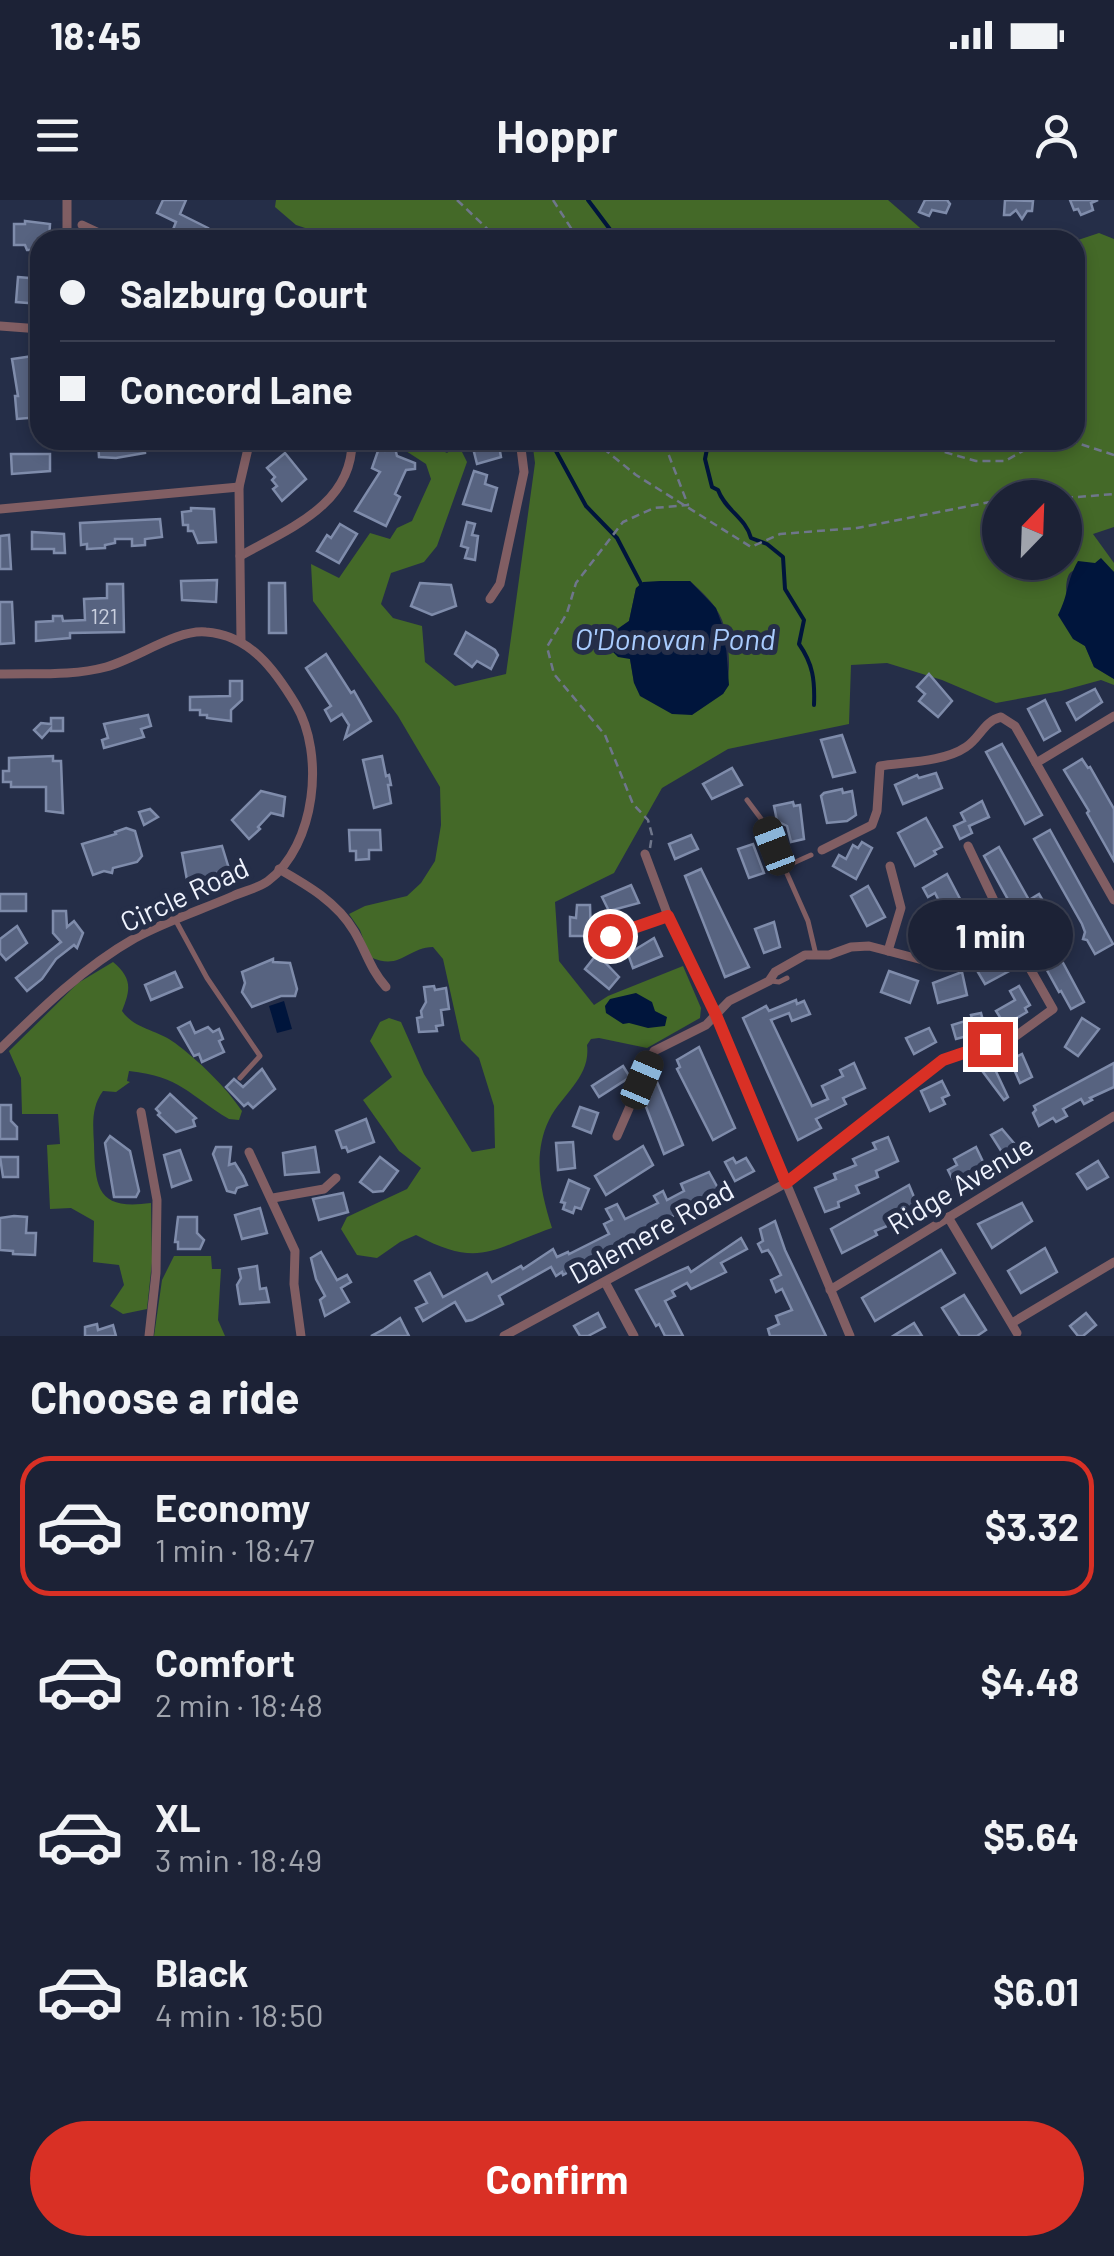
<!DOCTYPE html>
<html lang="en">
<head>
<meta charset="utf-8">
<style>
  body { margin:0; font-family:Barlow,sans-serif; background:#292f42; color:#f1f3f6; height:100vh; display:flex; flex-direction:column; font-size:38px; white-space:nowrap }
  * { box-sizing:border-box; margin:0 }
  p { font-size:32px; color:#a0a4ad }
  .icon { flex:none; width:55px; height:55px; fill:none; stroke:currentColor; stroke-width:2; stroke-linecap:round; stroke-linejoin:round }
  .map { position:relative; height:1136px; overflow:hidden }
  .drawer { display:flex; flex-direction:column; background:#1c2236; flex:1 }
  .drawer>* { flex:none }
  .hud { position:absolute; left:30px; top:30px; width:1055px; height:220px; border-radius:30px; box-shadow:0 5px 15px #0003,0 0 0 2px #3a3f51; display:grid; align-content:center; height:220px; padding:0 30px; background:#1c2236 }
  .needle { width:65px; rotate:23deg }
  .controls { position:absolute; left:982px; top:280px; display:grid; gap:20px }
  .controls a { display:grid; place-items:center; width:100px; height:100px; border-radius:50%; background:#1c2236; box-shadow:0 5px 15px #0003,0 0 0 2px #3a3f51; font-size:50px }
  .end { position:absolute; width:45px; height:45px; margin:-22px; border:12px solid #d93025; background:#fff; box-shadow:0 0 0 5px #fff }
  .from { border-radius:50% }
  .bubble { position:absolute; height:70px; border-radius:35px; background:#1c2236; box-shadow:0 5px 15px #0003,0 0 0 2px #3a3f51; font-size:32px; font-weight:700; line-height:70px; text-align:center }
  .car { position:absolute; width:30px; height:60px; margin:-30px -15px; border-radius:12px; box-shadow:0 0 8px 2px #0007; background:linear-gradient(#222 24%,#8ab4d8 0 40%,#222 0 76%,#8ab4d8 0 86%,#222 0) }
  .hud b { display:flex; align-items:center; gap:35px; height:95px; font-size:38px }
  .hud b+b { border-top:2px solid #3a3f51 }
  .hud i { width:25px; height:25px; background:#f1f3f6 }
  ul { padding:0; list-style:none }
  li { display:flex; align-items:center; gap:30px; height:140px; margin:0 20px 15px; padding:0 10px; border:5px solid transparent; border-radius:30px }
  li div { flex:1 }
  li b { display:block; font-size:38px }
  li em { font-style:normal; font-weight:700 }
  li.active { border-color:#d93025 }
  li>.icon { width:90px; height:90px; stroke-width:1.5 }
  h2 { padding:0 30px; font-size:45px; line-height:120px }
  .primary-button { display:flex; gap:20px; margin-top:auto; padding:20px 30px }
  .primary-button a { flex:1; height:115px; border-radius:60px; background:#d93025; color:#fff; font-size:40px; font-weight:700; line-height:115px; text-align:center }
  .status { display:flex; justify-content:space-between; align-items:center; height:70px; padding:0 50px; background:#1c2236; direction:ltr }
  .status svg { height:28px; fill:currentColor }
  header { display:flex; justify-content:space-between; align-items:center; height:130px; padding:0 30px; background:#1c2236; font-size:45px; font-weight:700 }
  .map>svg:first-child { display:block }
  .forest { fill:#446928; fill-rule:evenodd }
  .water { fill:#00153c }
  .lines { fill:none; stroke-linecap:round; stroke-linejoin:round }
  .stream { stroke:#00153c; stroke-width:4 }
  .building { fill:#576380; stroke:#7f8cab; stroke-width:2.5 }
  .path { stroke:#6f768b; stroke-width:2.5; stroke-dasharray:8 5; stroke-linecap:butt }
  .service { stroke:#815e63; stroke-width:5 }
  .minor { stroke:#815e63; stroke-width:9 }
  .route { stroke:#d93025; stroke-width:12 }
  .labels { text-anchor:middle; dominant-baseline:central; stroke-width:10; stroke-linejoin:round; paint-order:stroke }
  .number-label { font-size:22px; fill:#c9cfde }
  .street-label { font-size:28px; fill:#eff3fe; stroke:#252e48 }
  .water-label { font-size:30px; font-style:italic; fill:#a9ccfe; stroke:#252e48 }
</style>
</head>
<body>
<div class="status"><b>18:45</b><svg viewBox="0 0 49 12"><path d="M0 12V9h3v3zM5 12V6h3v6zM10 12V3h3v9zM15 12V0h3v12zM26 1h20v11H26zM47 4h2v5h-2z"/></svg></div>
<header><svg class="icon" aria-label="menu" viewBox="0 0 24 24"><path d="M4 6h16M4 12h16M4 18h16"/></svg>Hoppr<svg class="icon" aria-label="person" viewBox="0 0 24 24"><circle cx="12" cy="8" r="4"/><path d="M4 21q1-7 8-7t8 7"/></svg></header>
<div class="map">
<svg width="1114" height="1136" viewBox="0 0 1114 1136">
  <rect width="100%" height="100%" fill="#252e48"/>
  <g class="forest">
    <path d="M276 0H888L934 40H342L296 25 275 7Z"/>
    <path d="M1099 33 1114 39V327L1093 334 1114 363V372L1095 363C1088 365 1077 368 1071 372 1060 381 1071 425 1073 438L1085 446 1094 467 1114 479V485L1101 480 1061 491 996 503 942 480 887 463 851 465 849 524 728 549 662 588 614 673 555 702 559 761 594 805 608 796 683 766 701 808 700 818 647 848 599 838 591 839 587 845C591 877 563 893 549 920 532 955 541 993 552 1028 491 1049 480 1069 416 1035L400 1042 377 1058 357 1055 341 1029 347 1017 407 989 421 968 399 951 363 900 392 877 370 841 380 822 389 818 401 822 424 874 472 952 495 948 494 906 479 858 461 840 443 759 433 747C406 748 401 771 370 757L360 730 349 714 365 706 407 696 421 683 435 661 441 625 440 587 398 516 313 401 311 364 339 378 370 333 390 339 397 328 412 321 431 279 426 264 389 240H421L447 253 458 244 467 262 437 346 424 362 391 373 381 404 393 418 422 426 425 462 455 486 506 474 535 263 532 240H1075V41ZM1000 298H1065V362H1000ZM690 381C702 392 716 404 722 420 729 438 733 478 723 494L634 483 630 459 609 435 629 421 636 388Z"/>
    <path d="M113 762C132 778 131 789 122 811 134 829 158 830 175 843 199 861 225 886 242 911L239 920 229 919C187 894 182 877 129 871L127 881 130 882 116 892 103 891C91 907 93 925 94 944 95 991 99 1010 151 1003L152 1062 147 1109 123 1114 110 1106 124 1085 119 1065 93 1062 94 1021 71 1008 50 1009 47 945 60 944 58 914H22L21 878 9 851 78 783Z"/>
    <path d="M174 1056H211L212 1069H221L218 1120 225 1136H154L162 1080Z"/>
  </g>
  <g class="water">
    <path d="M1101 358 1114 372V479L1094 467 1085 446 1073 439 1058 415C1069 394 1066 382 1078 361L1095 363Z"/>
    <path d="M660 381H690L716 408 725 433 729 485 723 494 692 515 672 514 640 496 634 483 630 459 618 457 607 446 609 435 629 421 636 388 643 382Z"/>
    <path d="M636 793 652 802 655 811 667 817 665 826 648 828 629 823 623 824 606 813 605 806 610 799Z"/>
    <path d="M284 801 292 829 277 833 269 806Z"/>
  </g>
  <g class="lines">
    <g class="stream">
      <path d="M588 0 618 40"/>
      <path d="M550 240 586 306 617 338 641 384"/>
      <path d="M700 240 707 249 705 259 712 287 718 290C725 310 746 318 751 338L767 344 783 357 785 389 804 420 799 444C813 464 815 480 814 505"/>
    </g>
  </g>
  <g class="building">
    <path d="M163 0H186L180 14 208 28 206 33 221 40H202L192 36 190 40 172 32 176 22 157 13Z"/>
    <path d="M925 0H947L950 4 946 13 932 10 929 16 919 12Z"/>
    <path d="M1005 0 1033 1 1032 11H1027L1022 19 1016 10 1010 15H1004Z"/>
    <path d="M1070 0H1098L1091 3 1093 10 1081 15 1078 9 1074 10Z"/>
    <path d="M25 21 50 24 49 40H40L36 50H27L25 45H14V24H25Z"/>
    <path d="M18 77 40 79V104L16 102Z"/>
    <path d="M40 155V174L32 175 33 193 40 198V217L17 219 15 196H18L12 159Z"/>
    <path d="M98 240H144L145 253 116 258 99 257Z"/>
    <path d="M471 240H498L501 257 477 264Z"/>
    <path d="M379 248 385 251 395 248 397 256 415 263V269L406 270 395 294 400 297 386 326 355 311 380 272 372 268Z"/>
    <path d="M285 253 306 279 282 301 273 289 277 286 272 280 275 277 267 268Z"/>
    <path d="M11 254H50V271L12 274Z"/>
    <path d="M474 271 487 275 485 284 497 288 491 311 463 304Z"/>
    <path d="M191 308 214 309 216 342 198 343 193 331H188V325H183L182 312 191 311Z"/>
    <path d="M160 319 162 337 145 339V345L132 346V339H115V343L105 345V348L87 349V344L81 345 80 323Z"/>
    <path d="M467 322 475 324 472 335 478 336 475 360 465 358 468 348 461 346Z"/>
    <path d="M340 324 357 334 339 363 317 351 327 335 331 338Z"/>
    <path d="M32 332 64 334 65 353H54V349H32Z"/>
    <path d="M9 335 11 369H0V336Z"/>
    <path d="M217 380 216 402 182 400 181 381Z"/>
    <path d="M269 383H285L286 433H269Z"/>
    <path d="M420 383 451 385 456 406 432 415 411 406Z"/>
    <path d="M107 384H123L124 432 70 433V438L36 441V422L53 421V416H62L63 421 85 420 84 399 107 398Z"/>
    <path d="M0 402H12L14 443 0 444Z"/>
    <path d="M466 432 495 450 498 455 491 469 477 461 472 467 455 454Z"/>
    <path d="M326 454 351 493 354 491 371 521 345 538 349 525 342 514 331 521 325 510 331 506 306 468Z"/>
    <path d="M929 474 952 501 938 517 919 501 925 494 917 487Z"/>
    <path d="M230 481H242V500L231 510V521L207 518V515H200V510H190V497L230 496Z"/>
    <path d="M1095 489 1102 502 1076 520 1067 503Z"/>
    <path d="M1045 500 1060 531 1044 540 1028 509Z"/>
    <path d="M148 515 151 526 141 529 144 537 104 548 102 540 108 538 104 524Z"/>
    <path d="M51 518H63V531H51V528L42 538 34 530 41 523 51 524Z"/>
    <path d="M842 535 855 572 833 577 821 540Z"/>
    <path d="M1002 544 1042 615 1025 624 986 552Z"/>
    <path d="M53 556V561H61L63 613 46 611V587H11V582H3V571H9V558Z"/>
    <path d="M382 556 386 576 389 575 391 585H388L391 603 374 608 363 560Z"/>
    <path d="M1082 559 1088 568 1090 567 1114 609V661L1087 613 1089 611 1064 570Z"/>
    <path d="M732 568 742 585 712 599 703 584Z"/>
    <path d="M936 573 942 588 903 604 895 585 917 575 919 578Z"/>
    <path d="M842 589 843 593 852 591 856 615 847 621 827 623 821 596 824 593Z"/>
    <path d="M261 591 285 597 283 616 271 613 258 627 260 629 249 639 232 620Z"/>
    <path d="M982 601 989 617 969 626 972 633 960 639 954 626 965 621 961 613Z"/>
    <path d="M793 602 794 606 800 605 804 639 791 642 787 626 777 621 774 606Z"/>
    <path d="M150 609 158 617 144 625 139 612Z"/>
    <path d="M926 618 942 647 934 651 936 654 915 666 898 633Z"/>
    <path d="M126 628 135 631 142 656 137 662 113 668 112 673 104 671 93 675 82 644 116 634 115 632Z"/>
    <path d="M349 630H380L381 650H369V659L356 660V651H350Z"/>
    <path d="M1050 630 1113 744 1095 754 1087 740 1083 739 1085 732 1082 724 1034 639Z"/>
    <path d="M691 635 698 649 675 659 669 644Z"/>
    <path d="M862 642 872 648 856 679 833 666 839 655 846 659 853 645 858 648Z"/>
    <path d="M753 644 764 673 749 678 738 649Z"/>
    <path d="M222 646 230 672 227 676 217 673 211 680H187L182 653Z"/>
    <path d="M999 647 1029 700 1039 694 1049 711 1039 718 1084 802 1071 809 1061 791 1059 792 984 656Z"/>
    <path d="M701 669 749 767 725 777 685 676Z"/>
    <path d="M947 674 968 714 979 708 987 723 963 736 947 707 946 715 935 693 928 697 923 688Z"/>
    <path d="M631 685 639 703 609 711 602 697Z"/>
    <path d="M868 686 885 717 867 726 851 696Z"/>
    <rect x="0" y="694" width="26" height="17"/>
    <path d="M577 705H590L591 736H570V717L576 718Z"/>
    <path d="M53 711H66L67 727 74 721 83 733 77 748 74 745 56 759 42 779 27 791 16 778 61 742 53 733Z"/>
    <path d="M774 722 780 747 764 753 755 729Z"/>
    <path d="M914 723 924 724V729L944 731 943 746 911 742Z"/>
    <path d="M17 726 27 743 6 760 0 753V739Z"/>
    <path d="M654 738 662 756 633 768 628 754Z"/>
    <path d="M1005 753 1013 769 985 784 975 767Z"/>
    <path d="M597 754 619 777 609 789 585 769Z"/>
    <path d="M273 759V762L290 763 297 789 295 796H281L252 807 242 792 245 783 242 772Z"/>
    <path d="M889 771 918 781 910 803 881 792Z"/>
    <path d="M175 772 182 787 151 800 145 785Z"/>
    <path d="M962 772 967 795 938 803 933 783Z"/>
    <path d="M434 786 435 790 446 788 449 809 441 810 443 825 436 826 437 831 419 832 417 818 422 817 421 811 426 802 424 787Z"/>
    <path d="M1019 786 1030 805 1025 808 1027 812 1005 825 996 811 1015 800 1010 791Z"/>
    <path d="M796 800 797 804 804 801 810 814 792 821 789 813 771 820 812 906 828 899 822 886 843 876 840 870 854 863 865 888 843 898 846 904 816 919 821 928 798 940 743 818 766 806 769 811Z"/>
    <path d="M981 813 986 831 956 839 952 825 972 819 971 815Z"/>
    <path d="M1082 818 1099 829 1078 856 1065 847Z"/>
    <path d="M190 822 195 833 208 827 213 832 219 829 223 839 219 841 224 852 202 862 199 854 194 856 178 828Z"/>
    <path d="M929 828 936 842 914 854 906 838Z"/>
    <path d="M699 847 735 928 713 940 677 869 680 867 677 860Z"/>
    <path d="M1022 854 1032 877 1020 883 1010 860Z"/>
    <path d="M992 863 1008 897 1004 900 980 868Z"/>
    <path d="M1114 863V887L1090 898 1092 900 1084 904 1081 899 1063 909 1067 916 1056 922 1053 918 1039 926 1033 913 1036 910 1034 906Z"/>
    <path d="M623 866 630 877 599 897 592 886Z"/>
    <path d="M262 869 275 889 253 908 248 903 244 906 226 887 234 879 243 887Z"/>
    <path d="M942 881 949 895 942 898 945 904 930 911 921 891Z"/>
    <path d="M657 882 683 945 664 954 643 899 650 896 647 886Z"/>
    <path d="M170 894 196 918 193 920 195 926 176 932 158 915 160 913 156 909Z"/>
    <path d="M0 905H11V921L17 927V939H0Z"/>
    <path d="M580 907 598 913 591 933 573 926Z"/>
    <path d="M366 919 374 942 348 952 346 947 342 948 336 931Z"/>
    <path d="M1002 929 1019 949 1005 957 991 935Z"/>
    <path d="M110 936 130 951 139 991 136 997H114L105 943Z"/>
    <path d="M888 937 898 961 876 971 878 977 856 986 859 993 838 1002 839 1007 825 1012 815 988 836 979 834 974 856 965 853 959 876 949 873 943Z"/>
    <path d="M573 942 575 968 558 970 556 943Z"/>
    <path d="M643 946 653 965 606 995 595 976Z"/>
    <path d="M216 947H231L229 965 235 963 243 976 247 985 237 988 235 993 227 991 213 954Z"/>
    <path d="M315 947 319 972 285 975 283 953Z"/>
    <path d="M976 947 986 968 955 984 948 970 957 965 954 959Z"/>
    <path d="M180 950 191 980 172 987 164 955Z"/>
    <path d="M0 957H18V977H3Z"/>
    <path d="M380 957 398 971 383 991 373 992 360 982Z"/>
    <path d="M733 958 736 963 746 958 754 971 735 981 725 962Z"/>
    <path d="M1098 961 1108 977 1087 989 1077 974Z"/>
    <path d="M709 972 719 990 703 1000 563 1075 562 1072 556 1076 551 1067 499 1096 503 1104 472 1120 466 1121 455 1102 423 1121 416 1108 427 1103 415 1081 430 1073 443 1097 487 1073 492 1082 521 1066 523 1069 553 1049 557 1057 568 1052 569 1054 609 1034 604 1024 612 1020 606 1009 617 1004 625 1019 658 1003 654 996 663 991 667 1000 684 991 681 984Z"/>
    <path d="M569 980 589 989 581 1009 575 1007 573 1013 563 1009 565 1003 561 1002Z"/>
    <path d="M909 985 919 1009 913 1011 914 1015 875 1031 877 1035 842 1053 831 1029Z"/>
    <path d="M343 993 348 1012 319 1020 313 999Z"/>
    <path d="M1022 1003 1032 1021 992 1048 978 1024Z"/>
    <path d="M260 1008 267 1033 242 1039 235 1015Z"/>
    <path d="M14 1016 27 1017 26 1033H36L35 1055 13 1054V1051L0 1050V1018Z"/>
    <path d="M178 1017H197V1033L204 1040 200 1049H178V1042H175Z"/>
    <path d="M775 1021 785 1050 826 1136H770L768 1129 779 1124 776 1116 792 1110 782 1089 776 1092 771 1080 781 1075 772 1056 768 1050 762 1052 758 1044 763 1041 760 1029Z"/>
    <path d="M741 1038 747 1049 721 1063 726 1072 691 1089 687 1083 672 1091 675 1096 665 1101 683 1136H665L659 1124 656 1126 636 1090 688 1067 691 1072Z"/>
    <path d="M1045 1048 1057 1072 1021 1093 1008 1071Z"/>
    <path d="M941 1050 955 1073 875 1121 862 1098Z"/>
    <path d="M321 1052 337 1080 347 1075 351 1082 341 1088 349 1102 325 1116 320 1100 325 1096 316 1079 311 1058Z"/>
    <path d="M257 1066 260 1089 266 1088 269 1102 240 1104 237 1085 241 1078 239 1069Z"/>
    <path d="M964 1095 986 1130 977 1136H960L942 1108Z"/>
    <path d="M598 1113 605 1127 588 1136H580L574 1126Z"/>
    <path d="M1086 1113 1096 1125 1083 1136H1078L1070 1126Z"/>
    <path d="M400 1118 409 1136H371L384 1129Z"/>
    <path d="M914 1123 922 1136H893Z"/>
    <path d="M97 1124 98 1130 113 1125 116 1136H85V1127Z"/>
  </g>
  <g class="lines">
    <g class="path">
      <path d="M457 0 499 40"/>
      <path d="M553 0 576 36 595 33 614 40"/>
      <path d="M593 240 636 275 751 347 780 334 857 328 1000 300"/>
      <path d="M922 240 937 250 976 261H1005L1032 246 1071 241 1114 255"/>
      <path d="M1065 298 1114 294"/>
      <path d="M650 648 652 635 648 620 633 604 605 535 554 474 547 447 567 413 576 383 623 322 654 308 688 305 663 240"/>
    </g>
    <g class="service">
      <path d="M747 600 765 624 808 721 816 755"/>
      <path d="M782 668 811 655"/>
      <path d="M176 721 207 778 260 856 240 878"/>
      <path d="M771 781 779 782 787 778"/>
    </g>
    <g class="minor">
      <path d="M82 25 114 40"/>
      <path d="M67 40V0"/>
      <path d="M0 126 40 129"/>
      <path d="M0 309 239 287"/>
      <path d="M240 356C288 329 353 305 352 240"/>
      <path d="M490 399 500 384 524 272 520 240"/>
      <path d="M241 440 239 287 250 240"/>
      <path d="M0 474C35 473 73 476 106 467 136 459 177 429 206 432 250 435 275 470 296 505 325 554 316 645 268 681 259 688 244 691 233 696 201 710 166 721 135 738 84 767 42 808 0 849"/>
      <path d="M1036 563 1114 516"/>
      <path d="M822 650 872 625 877 611 880 566C906 562 944 562 966 547 980 538 984 521 1001 517L1015 526 1114 700"/>
      <path d="M645 654 668 716 716 815 850 1136"/>
      <path d="M279 669C307 685 337 702 354 731 366 751 370 769 386 787"/>
      <path d="M610 737 668 716"/>
      <path d="M888 751 901 708 890 666"/>
      <path d="M141 912 157 1000 156 1073 149 1136"/>
      <path d="M617 936 654 851 706 825 729 801 769 781 775 772 805 755H829L851 747 869 746 934 763 959 754 1007 728"/>
      <path d="M249 952 295 1051 294 1084 301 1136"/>
      <path d="M273 998 324 989 336 978"/>
      <path d="M948 1017 1017 1133"/>
      <path d="M605 1082 634 1136"/>
      <path d="M830 1090 1114 916"/>
      <path d="M1012 1123 1114 1062"/>
      <path d="M504 1136 786 983 943 859 1013 838 1053 809 1007 728 968 646"/>
    </g>
  </g>
  <g class="lines">
    <path class="route" d="M610 736 668 716 716 815 786 983 943 860 990 844"/>
  </g>
  <g class="labels">
    <g class="number-label">
      <text x="104" y="415">121</text>
    </g>
    <g class="street-label">
      <text transform="translate(184 694) rotate(-25)">Circle Road</text>
      <text transform="translate(960 984) rotate(-31)">Ridge Avenue</text>
      <text transform="translate(651 1031) rotate(-29)">Dalemere Road</text>
    </g>
    <g class="water-label">
      <text x="675" y="438">O'Donovan Pond</text>
    </g>
  </g>
</svg>
<div class="controls">
<a><svg class="needle" viewBox="-14 -14 28 28"><path d="M0-13l5 13h-10z" fill="#e53935"/><path d="M0 13l5-13h-10z" fill="#a0a4ad"/></svg></a>
</div>
<i class="end from" style="left:610px;top:736px"></i>
<i class="end" style="left:990px;top:844px"></i>
<div class="bubble" style="left:908px;top:700px;width:165px">1 min</div>
<i class="car" style="left:774px;top:646px;rotate:339deg"></i>
<i class="car" style="left:642px;top:880px;rotate:23deg"></i>
<div class="hud">
<b><i class="from"></i>Salzburg Court</b>
<b><i></i>Concord Lane</b>
</div>
</div>
<section class="drawer">
<h2>Choose a ride</h2>
<ul>
<li class="active"><svg class="icon" aria-label="car" viewBox="0 0 24 24"><path d="M5 17H2v-5l4-1 3-4h7l3 4 3 1v5h-3M9 17h6M6 11h13"/><circle cx="7" cy="17" r="2"/><circle cx="17" cy="17" r="2"/></svg><div><b>Economy</b><p>1 min · 18:47</p></div><em>$3.32</em></li>
<li><svg class="icon" aria-label="car" viewBox="0 0 24 24"><path d="M5 17H2v-5l4-1 3-4h7l3 4 3 1v5h-3M9 17h6M6 11h13"/><circle cx="7" cy="17" r="2"/><circle cx="17" cy="17" r="2"/></svg><div><b>Comfort</b><p>2 min · 18:48</p></div><em>$4.48</em></li>
<li><svg class="icon" aria-label="car" viewBox="0 0 24 24"><path d="M5 17H2v-5l4-1 3-4h7l3 4 3 1v5h-3M9 17h6M6 11h13"/><circle cx="7" cy="17" r="2"/><circle cx="17" cy="17" r="2"/></svg><div><b>XL</b><p>3 min · 18:49</p></div><em>$5.64</em></li>
<li><svg class="icon" aria-label="car" viewBox="0 0 24 24"><path d="M5 17H2v-5l4-1 3-4h7l3 4 3 1v5h-3M9 17h6M6 11h13"/><circle cx="7" cy="17" r="2"/><circle cx="17" cy="17" r="2"/></svg><div><b>Black</b><p>4 min · 18:50</p></div><em>$6.01</em></li>
</ul>
<div class="primary-button"><a>Confirm</a></div>
</section>
</body>
</html>
